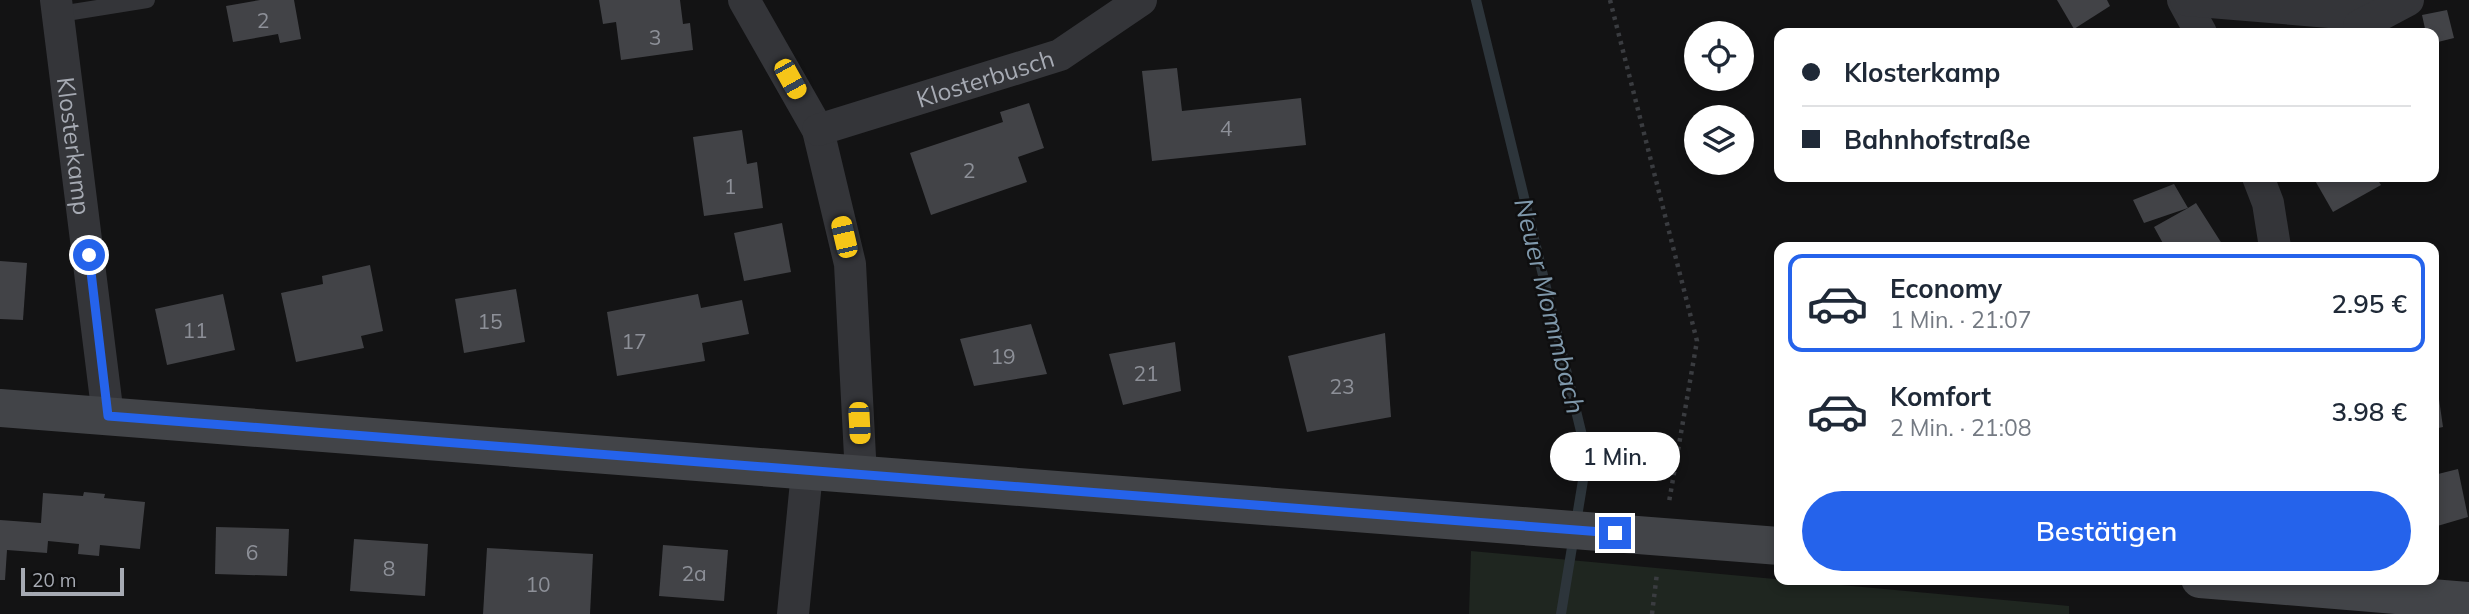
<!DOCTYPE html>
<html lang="de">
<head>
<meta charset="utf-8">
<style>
  body { margin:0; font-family:Mulish,sans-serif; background:#f6f6f7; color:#1f2937; height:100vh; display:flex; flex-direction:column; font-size:26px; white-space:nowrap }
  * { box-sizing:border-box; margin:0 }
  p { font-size:23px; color:#747a83 }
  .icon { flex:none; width:38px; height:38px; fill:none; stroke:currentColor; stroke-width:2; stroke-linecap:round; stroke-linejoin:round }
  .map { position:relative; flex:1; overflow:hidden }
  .details { position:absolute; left:1774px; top:242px; width:665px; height:343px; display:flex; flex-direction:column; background:#fff; border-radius:14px; box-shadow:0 4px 10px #0003 }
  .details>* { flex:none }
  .guide { position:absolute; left:1774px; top:28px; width:665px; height:154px; border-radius:14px; box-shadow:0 4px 10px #0003; display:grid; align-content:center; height:154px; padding:0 28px; background:#fff }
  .fabs { position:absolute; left:1684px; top:21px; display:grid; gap:14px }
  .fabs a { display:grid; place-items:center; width:70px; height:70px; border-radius:50%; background:#fff; box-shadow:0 4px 10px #0003; font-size:35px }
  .scale { position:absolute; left:21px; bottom:18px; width:103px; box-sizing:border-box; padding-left:7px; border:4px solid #a6aab3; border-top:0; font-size:19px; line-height:24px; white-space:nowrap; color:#a6aab3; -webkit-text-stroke:5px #0e0e0f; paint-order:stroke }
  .end { position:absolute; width:32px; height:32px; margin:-16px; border:9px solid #2563eb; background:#fff; box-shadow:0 0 0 4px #fff }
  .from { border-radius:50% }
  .bubble { position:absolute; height:49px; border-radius:24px; background:#fff; box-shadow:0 4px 10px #0003; font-size:23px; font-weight:600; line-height:49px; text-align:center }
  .car { position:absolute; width:21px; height:42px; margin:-21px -10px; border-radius:9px; box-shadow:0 0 5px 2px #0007; background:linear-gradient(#f5c518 24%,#345 0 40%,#f5c518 0 76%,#345 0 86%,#f5c518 0) }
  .guide b { display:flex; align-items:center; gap:24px; height:66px; font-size:26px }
  .guide b+b { border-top:2px solid #e0e1e3 }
  .guide i { width:18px; height:18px; background:#1f2937 }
  ul { padding:12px 0 0; list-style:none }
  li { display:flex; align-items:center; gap:21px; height:98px; margin:0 14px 10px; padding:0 14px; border:4px solid transparent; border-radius:14px }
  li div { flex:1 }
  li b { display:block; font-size:26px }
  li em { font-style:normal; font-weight:600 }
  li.current { border-color:#2563eb }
  li>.icon { width:63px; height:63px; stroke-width:1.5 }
  .button { display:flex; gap:14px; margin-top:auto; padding:14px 28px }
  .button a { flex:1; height:80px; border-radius:42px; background:#2563eb; color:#fff; font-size:28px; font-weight:600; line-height:80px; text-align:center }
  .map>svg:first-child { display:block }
  .green { fill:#1f2620 }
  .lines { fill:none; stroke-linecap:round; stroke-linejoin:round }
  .stream { stroke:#2d353b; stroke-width:10 }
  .building { fill:#424347 }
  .path { stroke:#3a3c40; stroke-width:4.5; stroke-dasharray:3.5 5; stroke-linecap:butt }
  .lane { stroke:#343539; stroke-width:16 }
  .street { stroke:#343539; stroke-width:32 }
  .secondary { stroke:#424448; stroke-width:38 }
  .route { stroke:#2563eb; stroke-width:9 }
  .labels { text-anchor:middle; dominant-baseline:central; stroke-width:5; stroke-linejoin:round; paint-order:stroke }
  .number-label { font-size:21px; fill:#8d9098 }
  .street-label { font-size:24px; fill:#a6aab3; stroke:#0e0e0f }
  .water-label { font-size:26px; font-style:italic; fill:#7f98ab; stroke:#0e0e0f }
</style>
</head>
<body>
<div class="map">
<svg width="2469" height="614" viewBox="0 0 2469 614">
  <rect width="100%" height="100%" fill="#131314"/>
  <path class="green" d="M1471 551 2069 606V614H1469Z"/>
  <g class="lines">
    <path class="stream" d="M1476 0 1587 456 1561 614"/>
  </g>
  <g class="building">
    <path d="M260 0H294L301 39 280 43 278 34 233 42 226 6Z"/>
    <path d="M599 0H680L683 24 690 23 693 50 621 60 616 22 603 24Z"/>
    <path d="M2057 0H2107L2110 6 2074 29Z"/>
    <path d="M2447 10 2454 38 2434 43V33H2426L2422 15Z"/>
    <path d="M1177 68 1182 111 1301 98 1306 145 1152 161 1142 71Z"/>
    <path d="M1029 103 1044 148 1018 157 1027 182 931 215 910 153 1003 122 1000 112Z"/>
    <path d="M742 130 747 164 757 162 763 208 704 216 693 137Z"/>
    <path d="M2313 177H2376L2381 185 2333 212Z"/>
    <path d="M2174 184 2188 208 2196 203 2224 247H2165L2154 227 2188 208 2144 223 2133 200Z"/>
    <path d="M782 223 791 272 744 281 734 233Z"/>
    <path d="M0 261 27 263 23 320 0 319Z"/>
    <path d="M370 265 383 331 361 336 364 348 296 362 281 293 323 284 322 276Z"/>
    <path d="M516 289 525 342 464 353 455 299Z"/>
    <path d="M223 294 235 350 167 365 155 309Z"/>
    <path d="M698 294 701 308 742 300 749 334 702 343 705 361 617 376 607 312Z"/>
    <path d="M1031 324 1047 374 974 386 960 339Z"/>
    <path d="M1385 333 1391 417 1307 432 1288 356Z"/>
    <path d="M1175 342 1181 391 1123 405 1109 354Z"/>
    <path d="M2439 399 2443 427 2434 429V400Z"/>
    <path d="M2458 469 2468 517 2434 527V475Z"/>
    <path d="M84 492 105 494 104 498 145 502 140 549 100 545 99 556 78 554 79 544 48 541 47 553 7 550 5 580H0V520L41 523 43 493 83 496Z"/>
    <path d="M216 527 289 529 287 576 215 574Z"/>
    <path d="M354 539 428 544 425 596 350 591Z"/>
    <path d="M663 545 728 550 724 601 659 596Z"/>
    <path d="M487 548 593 554 590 614H483Z"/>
  </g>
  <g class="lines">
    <g class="path">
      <path d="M1610 0 1697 341 1669 502"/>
      <path d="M1652 614 1657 573"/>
    </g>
    <path class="lane" d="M60 14 147 0"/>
    <g class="street">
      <path id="s1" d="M56 0 108 416"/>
      <path d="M744 0 818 130 850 264 861 476"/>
      <path d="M2183 0 2201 33"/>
      <path d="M2186 0 2378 16"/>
      <path d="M2359 26 2408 0"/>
      <path id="s2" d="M818 130 1060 55 1141 0"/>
      <path d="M2258 177 2268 203 2275 247"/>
      <path d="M793 614 807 472"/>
    </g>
    <g class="secondary">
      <path d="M0 408 1780 546"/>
      <path d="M2200 579 2469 601"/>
    </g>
  </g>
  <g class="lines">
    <path class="route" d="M89 255 108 416 1615 533"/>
  </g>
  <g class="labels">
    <g class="number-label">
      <text x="263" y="20">2</text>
      <text x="655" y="37">3</text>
      <text x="1226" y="128">4</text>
      <text x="969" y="170">2</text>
      <text x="730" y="186">1</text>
      <text x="490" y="321">15</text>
      <text x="195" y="330">11</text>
      <text x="634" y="341">17</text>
      <text x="1003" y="356">19</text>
      <text x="1146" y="373">21</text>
      <text x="1342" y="386">23</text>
      <text x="252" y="552">6</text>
      <text x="389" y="568">8</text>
      <text x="694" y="573">2a</text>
      <text x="538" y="584">10</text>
    </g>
    <g class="street-label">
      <text stroke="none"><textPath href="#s2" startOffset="175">Klosterbusch</textPath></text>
      <text stroke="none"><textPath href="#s1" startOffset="147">Klosterkamp</textPath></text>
    </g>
    <g class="water-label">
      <text transform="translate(1550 306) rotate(76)">Neuer Mommbach</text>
    </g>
  </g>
</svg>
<div class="fabs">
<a><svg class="icon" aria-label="locate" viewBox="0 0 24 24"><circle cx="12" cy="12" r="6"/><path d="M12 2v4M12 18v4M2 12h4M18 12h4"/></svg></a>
<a><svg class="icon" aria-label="layers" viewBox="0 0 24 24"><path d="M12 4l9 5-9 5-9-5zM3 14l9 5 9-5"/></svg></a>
</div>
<div class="scale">20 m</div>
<i class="end from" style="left:89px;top:255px"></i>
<i class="end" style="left:1615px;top:533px"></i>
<div class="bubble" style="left:1550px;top:432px;width:130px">1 Min.</div>
<i class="car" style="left:790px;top:79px;rotate:151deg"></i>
<i class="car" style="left:844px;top:237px;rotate:347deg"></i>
<i class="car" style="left:859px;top:423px;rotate:177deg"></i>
<div class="guide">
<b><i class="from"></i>Klosterkamp</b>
<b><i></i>Bahnhofstraße</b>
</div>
<section class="details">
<ul>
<li class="current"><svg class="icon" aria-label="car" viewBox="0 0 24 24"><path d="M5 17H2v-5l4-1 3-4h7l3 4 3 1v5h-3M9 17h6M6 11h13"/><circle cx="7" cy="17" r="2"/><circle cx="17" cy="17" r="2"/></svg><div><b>Economy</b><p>1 Min. · 21:07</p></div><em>2.95 €</em></li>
<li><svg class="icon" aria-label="car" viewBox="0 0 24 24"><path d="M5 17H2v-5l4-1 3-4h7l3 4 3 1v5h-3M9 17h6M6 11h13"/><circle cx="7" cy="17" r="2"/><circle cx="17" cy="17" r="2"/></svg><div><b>Komfort</b><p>2 Min. · 21:08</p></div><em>3.98 €</em></li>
</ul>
<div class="button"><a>Bestätigen</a></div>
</section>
</div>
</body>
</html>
